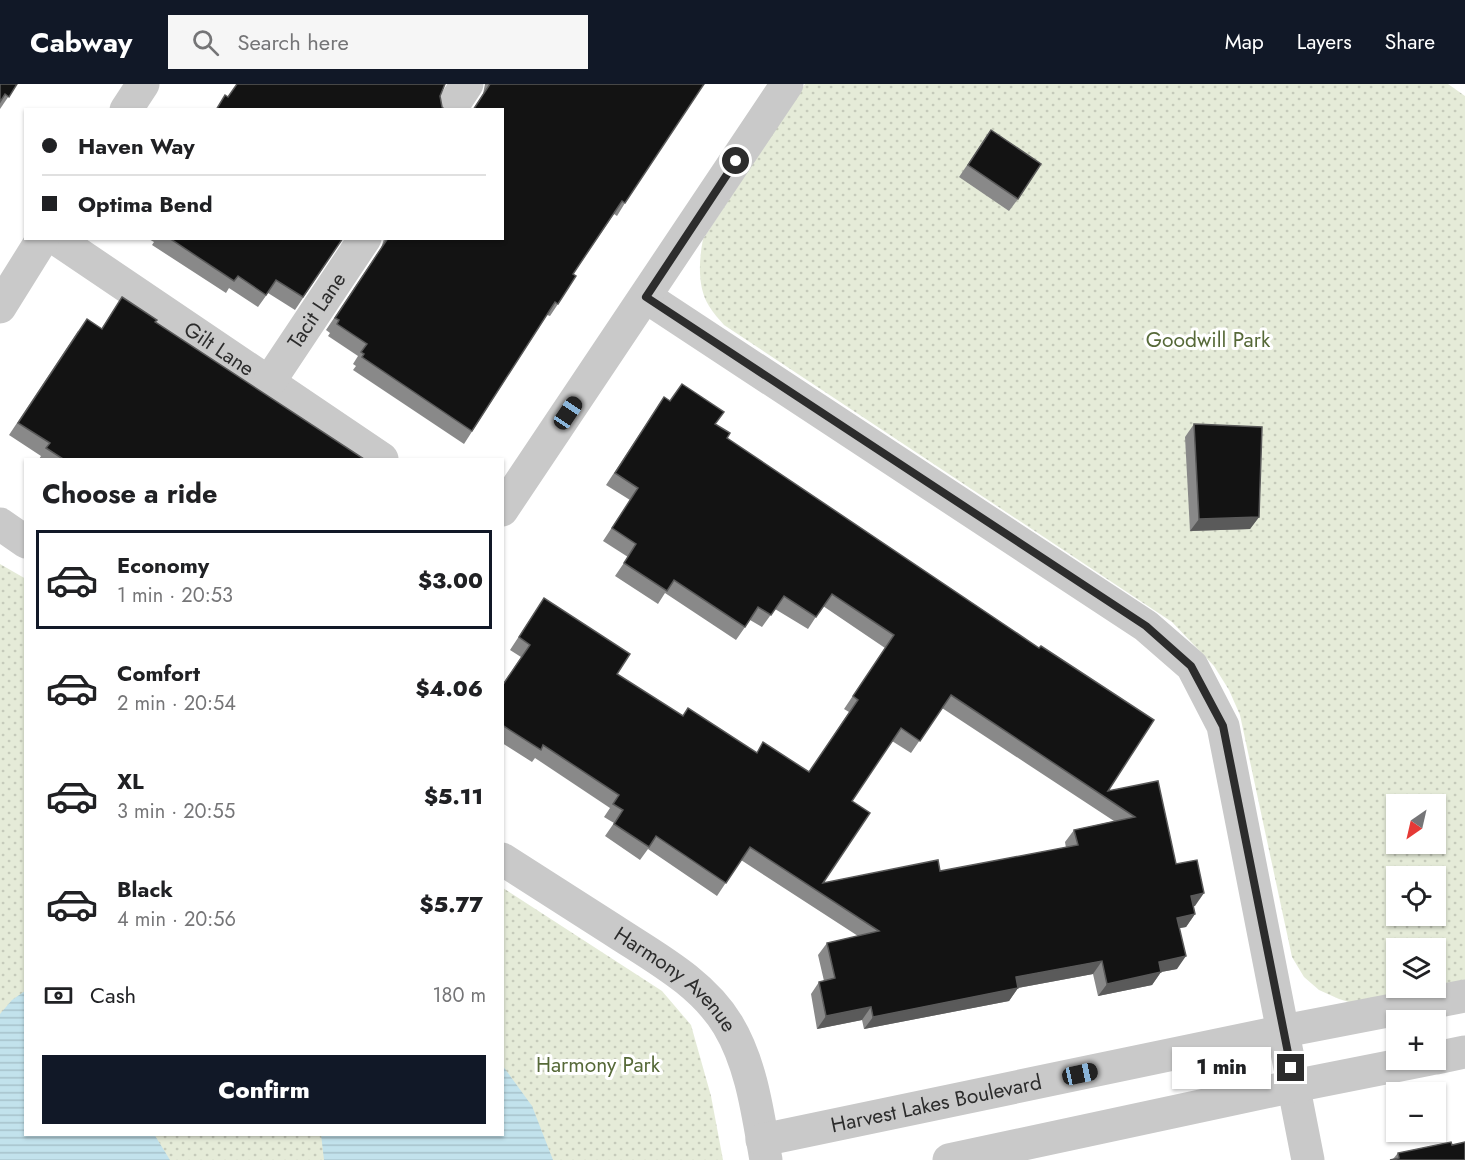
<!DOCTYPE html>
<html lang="en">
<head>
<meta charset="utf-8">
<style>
  body { margin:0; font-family:Jost,sans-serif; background:#f6f6f6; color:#202124; height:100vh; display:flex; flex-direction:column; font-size:22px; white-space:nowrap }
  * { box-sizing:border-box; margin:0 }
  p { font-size:20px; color:#757577 }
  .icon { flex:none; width:33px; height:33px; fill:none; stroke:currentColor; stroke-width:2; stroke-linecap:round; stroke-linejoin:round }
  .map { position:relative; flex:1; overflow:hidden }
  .sheet { position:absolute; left:24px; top:374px; width:480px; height:678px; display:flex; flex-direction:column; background:#fff; border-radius:0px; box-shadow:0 2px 4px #0004 }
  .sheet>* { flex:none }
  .banner { position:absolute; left:24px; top:24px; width:480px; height:132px; border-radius:0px; box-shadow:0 2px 4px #0004; display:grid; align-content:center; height:132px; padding:0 18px; background:#fff }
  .needle { width:39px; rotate:214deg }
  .fabs { position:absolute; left:1386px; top:710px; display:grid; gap:12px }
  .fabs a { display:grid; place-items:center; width:60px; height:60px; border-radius:0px; background:#fff; box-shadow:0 2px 4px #0004; font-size:30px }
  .end { position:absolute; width:27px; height:27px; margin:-14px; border:8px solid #2c2c2c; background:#fff; box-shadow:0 0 0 3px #fff }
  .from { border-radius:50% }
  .bubble { position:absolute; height:42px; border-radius:0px; background:#fff; box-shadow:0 2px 4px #0004; font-size:20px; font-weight:800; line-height:42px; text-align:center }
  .car { position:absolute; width:18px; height:36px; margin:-18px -9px; border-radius:8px; box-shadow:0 0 4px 2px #0007; background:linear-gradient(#222 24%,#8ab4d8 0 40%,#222 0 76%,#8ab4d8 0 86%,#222 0) }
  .banner b { display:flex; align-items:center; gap:21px; height:57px; font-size:22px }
  .banner b+b { border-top:2px solid #e0e0e0 }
  .banner i { width:15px; height:15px; background:#202124 }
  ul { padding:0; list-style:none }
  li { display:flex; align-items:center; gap:18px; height:99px; margin:0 12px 9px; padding:0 6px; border:3px solid transparent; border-radius:0px }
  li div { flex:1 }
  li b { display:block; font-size:22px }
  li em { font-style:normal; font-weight:800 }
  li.selected { border-color:#111827 }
  li>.icon { width:54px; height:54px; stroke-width:1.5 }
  h2 { padding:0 18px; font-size:27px; line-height:72px }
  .pay { display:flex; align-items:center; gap:15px; height:66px; padding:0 18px; font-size:22px }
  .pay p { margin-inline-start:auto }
  .cta { display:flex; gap:12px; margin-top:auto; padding:12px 18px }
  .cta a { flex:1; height:69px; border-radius:0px; background:#111827; color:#fff; font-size:24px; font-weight:800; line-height:69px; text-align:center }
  header { display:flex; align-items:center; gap:36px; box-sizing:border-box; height:84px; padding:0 30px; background:#111827; color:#fff }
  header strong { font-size:28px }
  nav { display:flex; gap:33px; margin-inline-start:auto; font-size:21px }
  .search { width:420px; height:54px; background:#f6f6f6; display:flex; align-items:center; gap:15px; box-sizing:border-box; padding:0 21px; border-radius:0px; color:#757577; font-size:22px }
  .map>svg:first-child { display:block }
  .park { fill:url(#park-dots); fill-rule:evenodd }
  .water { fill:url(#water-rules) }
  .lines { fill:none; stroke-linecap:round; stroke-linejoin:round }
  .minor { stroke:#c9c9c9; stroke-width:33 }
  .wall { fill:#898989; fill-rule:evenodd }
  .shaded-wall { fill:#5a5a5a }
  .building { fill:#131313; stroke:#5a5a5a; stroke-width:1.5; fill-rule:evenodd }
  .route { stroke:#2c2c2c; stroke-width:8 }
  .labels { text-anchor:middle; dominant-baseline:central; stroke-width:6; stroke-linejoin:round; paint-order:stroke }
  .street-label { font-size:21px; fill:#2c2c2c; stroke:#fff }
  .park-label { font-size:21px; fill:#566938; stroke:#fff }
</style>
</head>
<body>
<header>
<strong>Cabway</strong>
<div class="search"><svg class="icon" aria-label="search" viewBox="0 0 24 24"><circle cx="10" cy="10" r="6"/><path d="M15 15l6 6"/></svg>Search here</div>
<nav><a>Map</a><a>Layers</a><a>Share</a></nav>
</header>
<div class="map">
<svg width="1465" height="1076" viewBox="0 0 1465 1076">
  <defs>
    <pattern id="park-dots" width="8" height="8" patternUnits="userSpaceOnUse" patternTransform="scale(1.5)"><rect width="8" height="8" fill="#e5ebd8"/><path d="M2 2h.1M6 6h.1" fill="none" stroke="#c5caba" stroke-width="1.8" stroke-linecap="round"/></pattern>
    <pattern id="water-rules" width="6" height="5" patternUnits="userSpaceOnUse" patternTransform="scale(1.5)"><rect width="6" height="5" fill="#c2e2ec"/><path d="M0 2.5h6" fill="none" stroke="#a7c2cb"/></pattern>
  </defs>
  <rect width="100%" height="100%" fill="#fff"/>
  <g class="park">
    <path d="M805 0H1448L1465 12V901L1362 922 1339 915 1319 906 1304 893 1292 873 1240 631 1229 606 1214 582 1172 538 724 241C719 235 713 229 709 222 697 203 699 176 703 155ZM1396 720H1436V759H1396ZM1396 792H1436V831H1396ZM1396 864H1436V903H1396Z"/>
    <path d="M0 480 26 495V1050H502L503 804 662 907 691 941 711 1012 723 1076H0Z"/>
  </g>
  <g class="water">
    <path d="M25 907 26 1050H154L170 1076H0V930L12 916Z"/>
    <path d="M503 982 532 1022 553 1076H324L321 1050H502Z"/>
  </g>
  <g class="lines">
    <g class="minor">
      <path d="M126 26 143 0"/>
      <path d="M450 26 467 0"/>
      <path id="s1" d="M55 154 382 375"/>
      <path d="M646 213 1146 542 1192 582 1223 642 1308 1076"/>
      <path d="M0 223 43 154"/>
      <path id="s2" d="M269 298 365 154"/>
      <path d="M502 426 787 0"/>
      <path d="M0 440 26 458"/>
      <path id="s3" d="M502 775C539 799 576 822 613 846 654 873 702 898 728 941 752 981 758 1031 766 1076"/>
      <path d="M1436 974 1465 968"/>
      <path id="s4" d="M762 1056 1284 947 1465 912"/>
      <path d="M949 1076 1294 1002 1430 975"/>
    </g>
  </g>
  <g class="wall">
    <path d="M0 0H17L0 25Z"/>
    <path d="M485 0H704L625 119 617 132 614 130 573 190 558 220 550 232 547 231 464 360 353 286 356 282 353 280 358 272 328 252 330 249 326 246 381 164 384 155 502 154 473 26 483 10Z"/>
    <path d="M991 46 1018 115 1009 127 959 93Z"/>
    <path d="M147 154H343L295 226 268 209 258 223 229 204 226 209 152 161 154 158Z"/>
    <path d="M122 213 155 238 364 375H39L41 372 9 351 78 247 102 244Z"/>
    <path d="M664 313 670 317 715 340 727 354 1108 707 1158 697 1176 780 1195 822H1193L1195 830 1186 843 1180 844 1177 885 1161 888 1152 901 1098 912 1093 890 1018 904 1009 917 864 945 862 936 817 945 811 910 819 898 824 897 818 871 827 859 858 852 741 776 717 812 648 765 640 776 605 752 614 739 604 733 610 724 535 674 532 678 502 659V601L521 573 510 566 544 514 617 590 682 632 756 668 809 688 849 628 844 625 885 564 823 522 808 545 775 525 762 543 750 536 736 556 665 509 658 520 615 492 628 473 603 457 630 416 606 401ZM942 624 1114 737 1074 746 1065 758 1066 764 940 787 823 799 852 717 892 657 911 669Z"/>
    <path d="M1194 340 1259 433 1250 445 1190 447 1185 353Z"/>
    <path d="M1452 1061 1393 1075 1398 1069Z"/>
  </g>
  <g class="shaded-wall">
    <path d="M1259 433 1250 445 1190 447 1199 435Z"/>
    <path d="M1204 809 1195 822 1182 825 1191 812Z"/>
    <path d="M1195 830 1186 843 1168 846 1177 834Z"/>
    <path d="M1186 872 1177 885 1161 888 1152 901 1098 912 1107 900 1159 878Z"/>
    <path d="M1102 877 1093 890 1007 906 1016 893Z"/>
    <path d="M1018 904 1009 917 864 945 873 933Z"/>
    <path d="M871 923 862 936 817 945 826 932Z"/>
  </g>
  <g class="building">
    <path d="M0 0H17L9 13 5 10 0 18Z"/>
    <path d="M237 0H445L440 12 442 23 445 26H216L225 11 228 13Z"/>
    <path d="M490 0H704L625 119 622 117 573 190 576 192 558 220 555 218 472 347 362 273 364 270 361 268 367 260 337 240 339 236 335 234 388 154H502V26H473Z"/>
    <path d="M991 46 1041 80 1018 115 968 81Z"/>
    <path d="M169 154H343L303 213 276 196 266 211 238 192 234 197Z"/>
    <path d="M122 213 157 236 155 238 364 375H63L46 364 50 359 18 339 87 235 102 245Z"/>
    <path d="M682 300 724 328 715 340 730 349 727 354 1039 564 1041 562 1154 636 1108 707 1158 697 1176 780 1197 776 1204 809 1191 812 1195 830 1177 834 1186 872 1159 878 1161 888 1107 900 1102 877 1016 893 1018 904 873 933 871 923 826 932 819 898 835 894 827 859 879 847 750 763 726 799 656 752 649 763 614 740 623 726 613 720 619 711 543 661 541 666 502 641V602L530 561 519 553 544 514 630 570 617 590 683 632 688 624 757 669 763 658 809 688 858 616 853 612 894 551 832 510 816 533 784 512 771 531 758 523 745 543 674 496 667 507 624 479 636 460 612 444 638 404 615 389 664 313 670 317ZM951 611 1135 733 1074 746 1078 761 940 787 938 776 823 799 870 729 852 717 901 644 920 657Z"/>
    <path d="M1194 340 1262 343 1259 433 1199 435Z"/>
    <path d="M1451 1058 1452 1061 1465 1058V1076H1390L1399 1074 1398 1069Z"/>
  </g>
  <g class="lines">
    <path class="route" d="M736 77 646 213 1146 542 1191 582 1223 642 1291 984"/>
  </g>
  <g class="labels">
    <g class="street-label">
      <text stroke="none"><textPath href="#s2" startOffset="86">Tacit Lane</textPath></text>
      <text stroke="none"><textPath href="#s1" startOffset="198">Gilt Lane</textPath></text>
      <text stroke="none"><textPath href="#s3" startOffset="212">Harmony Avenue</textPath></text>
      <text stroke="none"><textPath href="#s4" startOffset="178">Harvest Lakes Boulevard</textPath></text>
    </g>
    <g class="park-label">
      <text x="1208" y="256">Goodwill Park</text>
      <text x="598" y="981">Harmony Park</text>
    </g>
  </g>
</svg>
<div class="fabs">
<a><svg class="needle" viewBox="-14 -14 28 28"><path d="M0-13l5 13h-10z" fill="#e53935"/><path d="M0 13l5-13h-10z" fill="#757577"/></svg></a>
<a><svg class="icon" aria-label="locate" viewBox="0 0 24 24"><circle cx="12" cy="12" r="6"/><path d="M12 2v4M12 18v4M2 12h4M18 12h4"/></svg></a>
<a><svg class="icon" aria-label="layers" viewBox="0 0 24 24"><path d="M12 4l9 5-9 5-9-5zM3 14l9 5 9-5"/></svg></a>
<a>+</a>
<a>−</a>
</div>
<i class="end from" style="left:736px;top:77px"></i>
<i class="end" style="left:1291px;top:984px"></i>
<div class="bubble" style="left:1172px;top:963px;width:99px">1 min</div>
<i class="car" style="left:568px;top:329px;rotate:34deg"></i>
<i class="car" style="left:1080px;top:990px;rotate:78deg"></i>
<div class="banner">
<b><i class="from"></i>Haven Way</b>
<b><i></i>Optima Bend</b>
</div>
<section class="sheet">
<h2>Choose a ride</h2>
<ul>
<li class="selected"><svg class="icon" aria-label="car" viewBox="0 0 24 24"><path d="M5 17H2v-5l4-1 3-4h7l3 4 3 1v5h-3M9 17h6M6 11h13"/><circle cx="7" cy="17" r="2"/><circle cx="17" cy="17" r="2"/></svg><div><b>Economy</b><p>1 min · 20:53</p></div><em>$3.00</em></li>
<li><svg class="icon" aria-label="car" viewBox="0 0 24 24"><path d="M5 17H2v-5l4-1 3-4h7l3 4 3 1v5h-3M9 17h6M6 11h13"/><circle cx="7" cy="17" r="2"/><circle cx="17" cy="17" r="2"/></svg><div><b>Comfort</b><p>2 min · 20:54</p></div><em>$4.06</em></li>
<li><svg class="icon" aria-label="car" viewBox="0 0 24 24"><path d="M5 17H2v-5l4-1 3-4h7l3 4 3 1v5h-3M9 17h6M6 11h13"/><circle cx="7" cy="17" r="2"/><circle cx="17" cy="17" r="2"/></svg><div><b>XL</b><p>3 min · 20:55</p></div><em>$5.11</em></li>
<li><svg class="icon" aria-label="car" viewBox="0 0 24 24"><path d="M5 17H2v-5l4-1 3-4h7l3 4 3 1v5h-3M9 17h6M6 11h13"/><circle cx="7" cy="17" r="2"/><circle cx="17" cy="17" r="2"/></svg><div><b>Black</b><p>4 min · 20:56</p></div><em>$5.77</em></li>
</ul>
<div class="pay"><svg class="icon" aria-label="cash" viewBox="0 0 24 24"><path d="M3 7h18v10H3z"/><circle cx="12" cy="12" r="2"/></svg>Cash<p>180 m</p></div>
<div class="cta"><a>Confirm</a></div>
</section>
</div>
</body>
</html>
